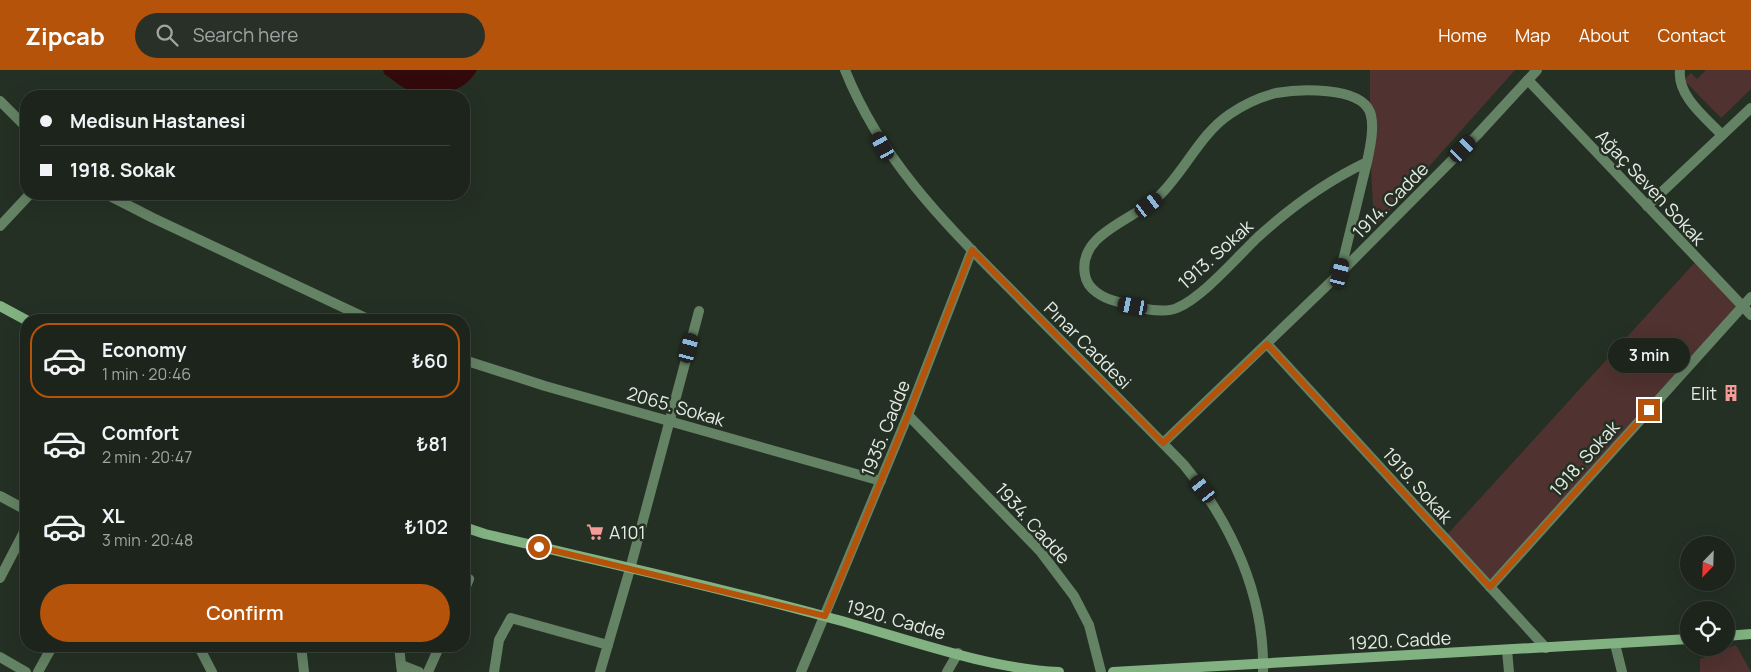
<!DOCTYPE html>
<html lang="en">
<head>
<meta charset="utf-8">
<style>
  body { margin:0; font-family:Manrope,sans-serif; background:#293028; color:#f1f3f6; height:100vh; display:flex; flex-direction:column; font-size:19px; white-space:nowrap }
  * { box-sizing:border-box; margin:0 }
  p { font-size:16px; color:#a0a4a3 }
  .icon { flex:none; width:28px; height:28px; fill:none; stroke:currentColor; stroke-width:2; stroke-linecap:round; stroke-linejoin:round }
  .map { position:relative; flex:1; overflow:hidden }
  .side { position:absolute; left:20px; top:244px; width:450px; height:338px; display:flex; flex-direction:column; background:#1c241b; border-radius:20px; box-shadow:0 5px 20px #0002,0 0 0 1px #3a413a }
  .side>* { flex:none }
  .banner { position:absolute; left:20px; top:20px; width:450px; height:110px; border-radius:20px; box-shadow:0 5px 20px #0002,0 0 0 1px #3a413a; display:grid; align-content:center; height:110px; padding:0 20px; background:#1c241b }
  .needle { width:32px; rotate:203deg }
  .fabs { position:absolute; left:1680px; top:466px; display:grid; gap:10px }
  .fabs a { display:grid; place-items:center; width:55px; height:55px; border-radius:50%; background:#1c241b; box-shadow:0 5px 20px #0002,0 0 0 1px #3a413a; font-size:25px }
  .end { position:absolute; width:22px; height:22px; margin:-11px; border:6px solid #b45309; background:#fff; box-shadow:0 0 0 2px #fff }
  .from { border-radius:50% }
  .bubble { position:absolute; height:35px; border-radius:18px; background:#1c241b; box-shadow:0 5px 20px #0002,0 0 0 1px #3a413a; font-size:16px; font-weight:600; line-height:35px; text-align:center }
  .car { position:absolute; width:15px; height:30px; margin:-15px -8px; border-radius:6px; box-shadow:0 0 4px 1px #0007; background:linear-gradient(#222 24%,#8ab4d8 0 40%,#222 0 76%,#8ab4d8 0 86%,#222 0) }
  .banner b { display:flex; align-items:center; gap:18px; height:48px; font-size:19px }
  .banner b+b { border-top:1px solid #3a413a }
  .banner i { width:12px; height:12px; background:#f1f3f6 }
  ul { padding:9px 0 0; list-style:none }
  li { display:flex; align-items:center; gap:15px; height:75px; margin:0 10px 8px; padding:0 10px; border:2px solid transparent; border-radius:20px }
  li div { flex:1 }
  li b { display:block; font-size:19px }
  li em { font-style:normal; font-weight:600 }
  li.current { border-color:#b45309 }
  li>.icon { width:45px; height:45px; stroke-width:1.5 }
  .button { display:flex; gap:10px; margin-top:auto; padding:10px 20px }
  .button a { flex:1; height:58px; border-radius:30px; background:#b45309; color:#fff; font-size:20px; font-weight:600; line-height:58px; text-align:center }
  header { display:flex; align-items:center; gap:30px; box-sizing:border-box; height:70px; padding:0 25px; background:#b45309; color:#fff }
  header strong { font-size:24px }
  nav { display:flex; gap:28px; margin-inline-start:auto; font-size:18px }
  .search { width:350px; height:45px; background:#293028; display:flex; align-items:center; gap:12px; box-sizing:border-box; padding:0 18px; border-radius:28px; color:#a0a4a3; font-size:19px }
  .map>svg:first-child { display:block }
  .green { fill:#503230 }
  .water { fill:#330a0c }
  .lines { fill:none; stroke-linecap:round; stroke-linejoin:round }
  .minor { stroke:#648264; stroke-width:10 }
  .tertiary { stroke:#648264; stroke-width:10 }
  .secondary { stroke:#82b282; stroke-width:10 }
  .route { stroke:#b45309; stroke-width:6 }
  .labels { text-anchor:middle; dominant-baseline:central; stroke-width:5; stroke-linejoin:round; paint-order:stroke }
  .street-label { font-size:18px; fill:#e4ece4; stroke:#253024 }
  .poi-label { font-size:18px; fill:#e4ece4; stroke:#253024; text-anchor:end }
</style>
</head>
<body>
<header>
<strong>Zipcab</strong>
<div class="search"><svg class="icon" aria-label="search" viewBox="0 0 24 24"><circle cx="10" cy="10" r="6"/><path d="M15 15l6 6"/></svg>Search here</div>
<nav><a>Home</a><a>Map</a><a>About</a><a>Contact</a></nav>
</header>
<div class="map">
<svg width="1751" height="602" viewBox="0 0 1751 602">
  <rect width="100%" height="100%" fill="#253024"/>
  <g class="green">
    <path d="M1370 0H1515L1374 158 1370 75Z"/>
    <path d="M1706 0H1751V19L1721 48 1684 10 1691 3 1697 9Z"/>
    <path d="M1698 189 1742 236 1490 517 1444 468Z"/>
    <path d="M1736 575 1751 602H1700V589Z"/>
  </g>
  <path class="water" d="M383 0H477C464 25 428 30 404 18 397 14 391 8 384 4Z"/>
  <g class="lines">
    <g class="minor">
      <path d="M1680 0C1677 26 1706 48 1722 65"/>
      <path d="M1528 10 1751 245"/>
      <path d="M0 31 26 57"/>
      <path d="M106 124 153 148 370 250"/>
      <path d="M1647 136 1751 38"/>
      <path d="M0 156 30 124"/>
      <path d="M1340 203 1367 92C1370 78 1375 56 1370 42 1360 16 1298 19 1276 23 1260 27 1243 35 1230 44 1200 64 1185 101 1159 126 1135 150 1077 163 1085 205 1087 219 1103 228 1115 231 1131 236 1161 245 1177 238 1203 227 1237 187 1258 167 1291 137 1327 111 1367 92"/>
      <path d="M1267 274 1546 578"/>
      <path d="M464 290 545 316 881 411"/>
      <path d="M908 345 1040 481 1074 526 1089 555 1101 602"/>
      <path d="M1163 373 1340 203 1477 65 1537 0"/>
      <path d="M0 426 26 440"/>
      <path d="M464 506 469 509 464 521"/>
      <path d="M0 508 26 458"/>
      <path d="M1490 517 1751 227"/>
      <path d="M1615 574 1622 602"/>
      <path d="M198 575 212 602"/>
      <path d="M301 575 304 602"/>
      <path d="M399 575 401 595"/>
      <path d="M1507 580 1509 602"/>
      <path d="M0 587 26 602"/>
      <path d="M38 602 53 575"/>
      <path d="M402 602 401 595 419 602"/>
      <path d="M428 602 440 575"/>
      <path d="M494 602 499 570 511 548 608 575"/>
      <path d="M600 602 630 499 699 241"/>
      <path d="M801 602 908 345 972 180"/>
      <path d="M947 602 958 583"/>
    </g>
    <path class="tertiary" d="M845 0C883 95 951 159 1021 230 1075 285 1130 339 1184 395 1231 453 1265 525 1263 602"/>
    <g class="secondary">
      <path d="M0 236 26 250"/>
      <path d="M464 457 485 464C599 491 714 516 827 547 899 566 986 599 1059 602"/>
      <path d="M1726 566 1751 564"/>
      <path d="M1113 602 1689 569"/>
    </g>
  </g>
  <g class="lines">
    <path class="route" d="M539 477 825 546 908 345 972 180 1163 373 1267 274 1490 517 1649 340"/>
  </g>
  <defs>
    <g id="building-bare" transform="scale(1.35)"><path d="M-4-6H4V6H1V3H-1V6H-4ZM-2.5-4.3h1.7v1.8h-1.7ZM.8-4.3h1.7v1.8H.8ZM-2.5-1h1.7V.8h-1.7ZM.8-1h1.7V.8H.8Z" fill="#f59b98" stroke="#253024" stroke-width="2.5" paint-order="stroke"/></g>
    <g id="supermarket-bare" transform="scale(1.35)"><path d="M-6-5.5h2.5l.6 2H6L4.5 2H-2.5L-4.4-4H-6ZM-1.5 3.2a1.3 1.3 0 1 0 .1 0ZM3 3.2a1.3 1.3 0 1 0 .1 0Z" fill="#f59b98" stroke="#253024" stroke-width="2.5" paint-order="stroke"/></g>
  </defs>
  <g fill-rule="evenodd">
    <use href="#building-bare" x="1731" y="323"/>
    <use href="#supermarket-bare" x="595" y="462"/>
  </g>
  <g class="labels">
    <g class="street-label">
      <text transform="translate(1651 117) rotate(47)">Ağaç Seven Sokak</text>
      <text transform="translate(1390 130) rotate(-45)">1914. Cadde</text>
      <text transform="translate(1215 184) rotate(-42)">1913. Sokak</text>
      <text transform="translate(1088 275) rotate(45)">Pınar Caddesi</text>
      <text transform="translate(676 336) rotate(16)">2065. Sokak</text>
      <text transform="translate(885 358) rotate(-68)">1935. Cadde</text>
      <text transform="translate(1584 388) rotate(-48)">1918. Sokak</text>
      <text transform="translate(1418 415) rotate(48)">1919. Sokak</text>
      <text transform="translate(1033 453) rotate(48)">1934. Cadde</text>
      <text transform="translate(896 549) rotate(16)">1920. Cadde</text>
      <text transform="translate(1400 570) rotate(-3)">1920. Cadde</text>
    </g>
    <g class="poi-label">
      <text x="1717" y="323">Elit</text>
      <text x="609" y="462" text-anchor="start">A101</text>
    </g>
  </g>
</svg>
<div class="fabs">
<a><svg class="needle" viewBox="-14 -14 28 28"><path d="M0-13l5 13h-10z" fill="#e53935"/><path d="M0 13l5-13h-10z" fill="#a0a4a3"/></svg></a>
<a><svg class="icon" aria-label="locate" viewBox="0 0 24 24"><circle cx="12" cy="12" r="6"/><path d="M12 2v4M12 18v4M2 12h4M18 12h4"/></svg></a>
</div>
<i class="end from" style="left:539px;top:477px"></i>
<i class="end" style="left:1649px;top:340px"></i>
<div class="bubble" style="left:1608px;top:268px;width:82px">3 min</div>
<i class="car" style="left:883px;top:76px;rotate:331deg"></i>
<i class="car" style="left:1463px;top:79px;rotate:45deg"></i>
<i class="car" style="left:1149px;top:135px;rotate:53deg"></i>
<i class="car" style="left:1340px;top:203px;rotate:14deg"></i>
<i class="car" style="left:1133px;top:236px;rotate:281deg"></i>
<i class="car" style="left:689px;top:278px;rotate:15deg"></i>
<i class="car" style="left:1203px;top:419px;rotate:321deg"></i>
<div class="banner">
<b><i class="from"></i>Medisun Hastanesi</b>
<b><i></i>1918. Sokak</b>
</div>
<section class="side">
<ul>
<li class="current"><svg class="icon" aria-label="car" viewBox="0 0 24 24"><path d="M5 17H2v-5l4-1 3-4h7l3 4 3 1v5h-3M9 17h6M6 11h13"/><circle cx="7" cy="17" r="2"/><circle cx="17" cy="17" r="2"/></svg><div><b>Economy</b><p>1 min · 20:46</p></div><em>₺60</em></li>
<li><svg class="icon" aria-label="car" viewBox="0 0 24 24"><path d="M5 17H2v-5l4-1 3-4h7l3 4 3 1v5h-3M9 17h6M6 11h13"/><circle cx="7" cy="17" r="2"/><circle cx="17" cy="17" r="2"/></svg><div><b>Comfort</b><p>2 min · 20:47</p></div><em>₺81</em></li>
<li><svg class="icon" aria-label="car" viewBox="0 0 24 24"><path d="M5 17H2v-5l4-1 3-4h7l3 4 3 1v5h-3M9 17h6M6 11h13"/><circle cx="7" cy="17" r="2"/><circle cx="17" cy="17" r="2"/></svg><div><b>XL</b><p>3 min · 20:48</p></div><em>₺102</em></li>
</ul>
<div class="button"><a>Confirm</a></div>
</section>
</div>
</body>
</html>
